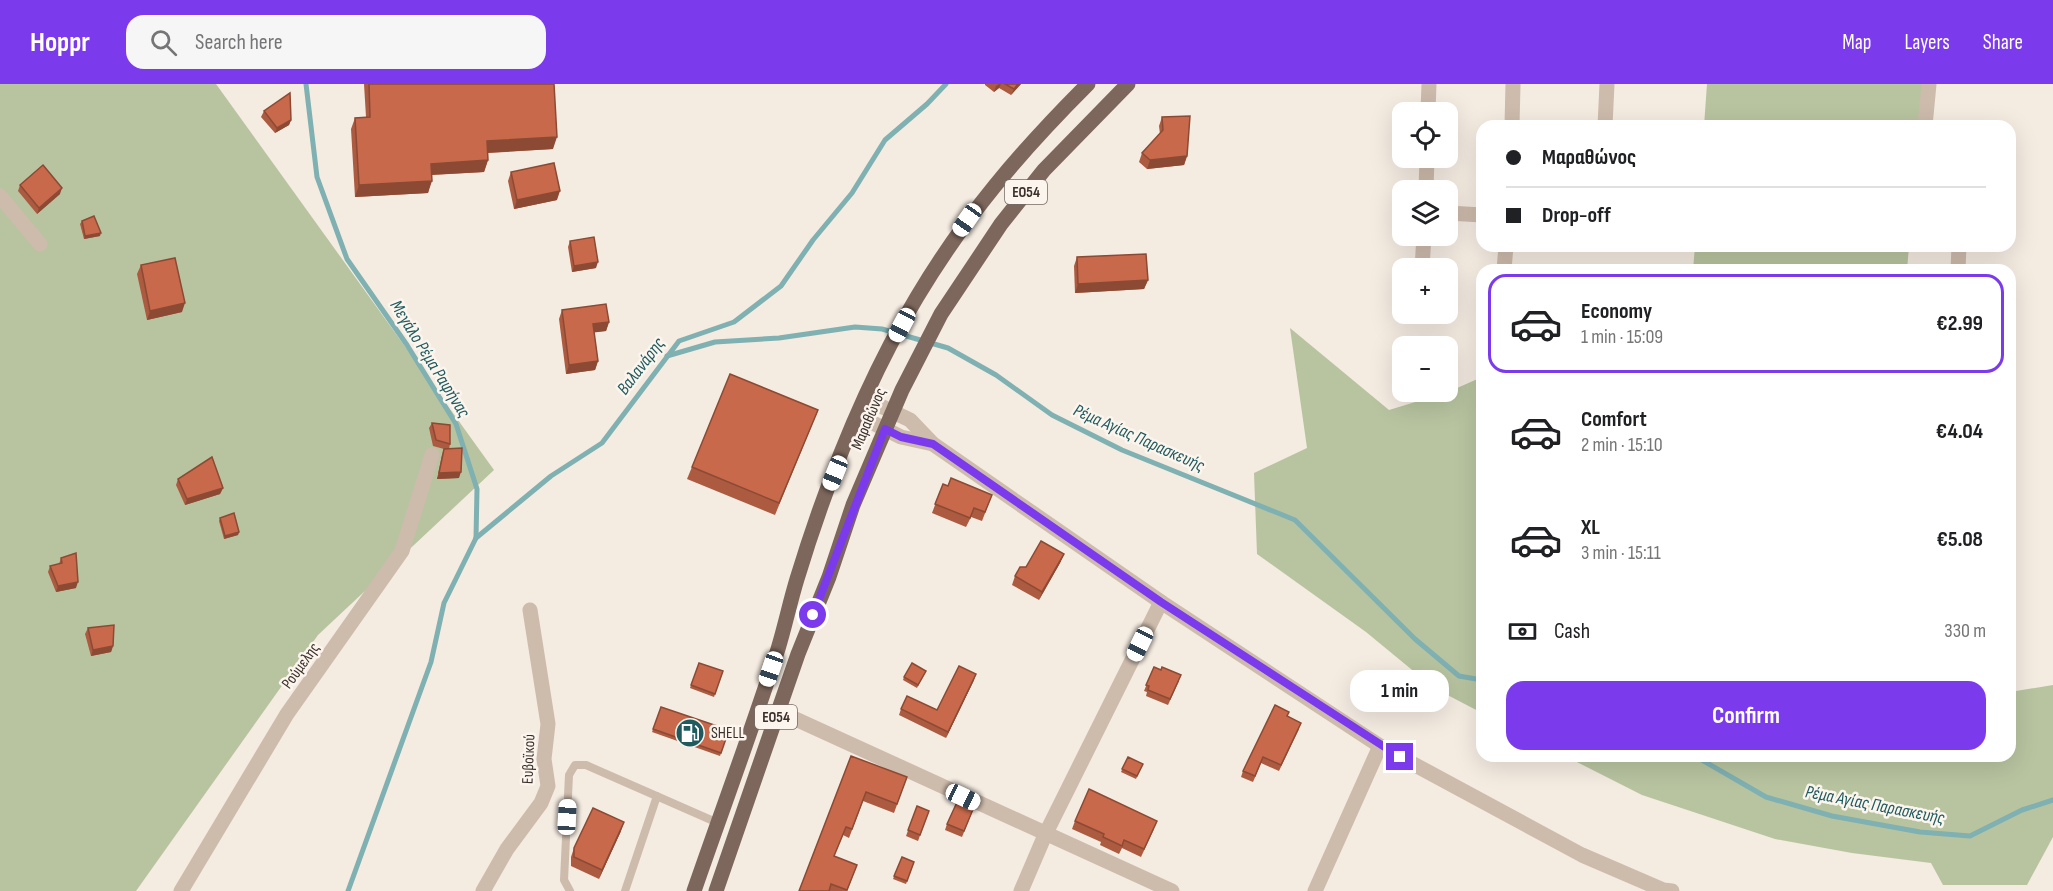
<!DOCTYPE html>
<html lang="en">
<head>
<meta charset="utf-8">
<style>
  body { margin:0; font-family:"Sofia Sans Condensed",sans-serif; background:#f6f6f6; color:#202124; height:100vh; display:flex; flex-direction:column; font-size:22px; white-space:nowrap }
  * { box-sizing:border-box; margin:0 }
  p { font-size:20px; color:#757577 }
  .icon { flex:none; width:33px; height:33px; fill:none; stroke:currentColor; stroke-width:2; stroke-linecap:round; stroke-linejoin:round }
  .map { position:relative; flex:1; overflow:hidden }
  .panel { position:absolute; left:1476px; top:180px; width:540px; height:498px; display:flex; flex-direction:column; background:#fff; border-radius:18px; box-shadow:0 6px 24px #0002 }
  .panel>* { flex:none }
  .banner { position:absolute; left:1476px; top:36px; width:540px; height:132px; border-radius:18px; box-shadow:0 6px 24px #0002; display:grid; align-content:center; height:132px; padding:0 30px; background:#fff }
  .fabs { position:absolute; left:1392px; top:18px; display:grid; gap:12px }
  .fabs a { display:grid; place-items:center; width:66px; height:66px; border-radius:12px; background:#fff; box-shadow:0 6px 24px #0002; font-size:30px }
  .end { position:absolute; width:27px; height:27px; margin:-14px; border:8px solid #7c3aed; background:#fff; box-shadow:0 0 0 3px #fff }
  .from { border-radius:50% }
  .bubble { position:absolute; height:42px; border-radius:18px; background:#fff; box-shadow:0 6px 24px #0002; font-size:20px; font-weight:700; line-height:42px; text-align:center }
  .car { position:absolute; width:18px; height:36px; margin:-18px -9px; border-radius:8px; box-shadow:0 0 4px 2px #0007; background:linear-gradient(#fff 24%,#345 0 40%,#fff 0 76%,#345 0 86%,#fff 0) }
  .banner b { display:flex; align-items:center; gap:21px; height:57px; font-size:22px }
  .banner b+b { border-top:2px solid #e0e0e0 }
  .banner i { width:15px; height:15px; background:#202124 }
  ul { padding:10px 0 0; list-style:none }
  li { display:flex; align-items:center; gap:18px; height:99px; margin:0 12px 9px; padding:0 18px; border:3px solid transparent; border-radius:18px }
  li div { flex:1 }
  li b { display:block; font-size:22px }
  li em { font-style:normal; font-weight:700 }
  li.active { border-color:#7c3aed }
  li>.icon { width:54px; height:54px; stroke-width:1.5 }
  .pay { display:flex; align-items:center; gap:15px; height:66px; padding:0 30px; font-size:22px }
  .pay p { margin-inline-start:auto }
  .button { display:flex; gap:12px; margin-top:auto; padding:12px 30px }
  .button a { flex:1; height:69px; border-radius:18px; background:#7c3aed; color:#fff; font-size:24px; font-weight:700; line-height:69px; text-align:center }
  header { display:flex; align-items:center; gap:36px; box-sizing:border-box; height:84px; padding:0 30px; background:#7c3aed; color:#fff }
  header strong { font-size:28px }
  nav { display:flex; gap:33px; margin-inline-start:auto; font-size:21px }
  .search { width:420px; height:54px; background:#f6f6f6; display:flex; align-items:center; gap:15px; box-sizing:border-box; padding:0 21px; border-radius:18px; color:#757577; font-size:22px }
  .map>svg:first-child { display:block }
  .green { fill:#b8c4a0 }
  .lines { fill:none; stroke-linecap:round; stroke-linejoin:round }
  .stream { stroke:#7fb0b2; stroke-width:5 }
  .lane { stroke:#cdbbac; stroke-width:8 }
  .street { stroke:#cdbbac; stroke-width:15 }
  .primary { stroke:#7d675c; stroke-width:15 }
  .wall { fill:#ac5a40 }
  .shaded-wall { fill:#8c4a34 }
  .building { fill:#c8694b; stroke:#8c4a34; stroke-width:1.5 }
  .route { stroke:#7c3aed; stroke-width:8 }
  .labels { text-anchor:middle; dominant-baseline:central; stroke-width:5; stroke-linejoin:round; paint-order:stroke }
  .shield { fill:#fbf5ee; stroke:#756b66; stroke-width:1.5 }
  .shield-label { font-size:15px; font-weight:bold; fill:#3b302b }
  .street-label { font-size:16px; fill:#3b302b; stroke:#fbf5ee }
  .poi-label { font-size:16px; fill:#3b302b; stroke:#fbf5ee; text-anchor:start }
  .water-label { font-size:18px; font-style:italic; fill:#1f5a5e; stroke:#fbf5ee }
</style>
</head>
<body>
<header>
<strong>Hoppr</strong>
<div class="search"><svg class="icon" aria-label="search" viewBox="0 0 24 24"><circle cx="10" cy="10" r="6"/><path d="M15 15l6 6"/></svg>Search here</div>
<nav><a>Map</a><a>Layers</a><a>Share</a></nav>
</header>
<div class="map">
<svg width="2053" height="807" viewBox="0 0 2053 807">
  <rect width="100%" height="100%" fill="#f4ebe1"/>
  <g class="green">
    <path d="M0 0H216L494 386 318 551 136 807H0Z"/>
    <path d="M1707 0H1924L1920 42H1704Z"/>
    <path d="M1695 162H1909L1907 186H1693Z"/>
    <path d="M1290 244 1389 326 1448 308 1482 293V629L1434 604 1366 548 1257 470 1254 389 1307 364Z"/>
    <path d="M2053 601V753L2027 801H1943L1931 779 1852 769 1775 755 1642 711 1565 672H2010V608Z"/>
  </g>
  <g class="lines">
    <g class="stream">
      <path d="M306 0 317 93 347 175 407 261 456 340 477 405 476 454 444 519 431 578 348 807"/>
      <path d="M667 272 715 258 779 254 855 243 882 245 948 264 996 291 1052 331 1122 366 1295 436 1415 555 1459 592 1482 596"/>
      <path d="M476 454 551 392 602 359 679 257 734 238 781 202 813 156 852 109 885 56 927 20 946 0"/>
      <path d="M1695 672 1766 713 1832 732 1920 748 1970 752 2022 726 2053 716"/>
    </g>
    <g class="lane">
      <path d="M570 807 564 796 569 691 575 681H586L718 739"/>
      <path d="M625 807 657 712"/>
    </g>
    <g class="street">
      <path d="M1428 28 1429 0"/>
      <path d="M1512 42 1513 0"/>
      <path d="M1605 42 1607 0"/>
      <path d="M1925 42 1929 0"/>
      <path d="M1426 106 1427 74"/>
      <path d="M0 112 40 160"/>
      <path d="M1448 129 1482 131"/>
      <path d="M1422 184 1424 152"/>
      <path d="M1504 186 1506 162"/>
      <path d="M1958 186 1959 162"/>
      <path d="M866 315 910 336 933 360 1161 518 1380 662 1582 771 1663 806 1672 807"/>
      <path d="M859 332 901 353 933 360"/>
      <path d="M778 627 1172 807"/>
      <path d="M181 807 287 630 402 467 432 371"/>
      <path d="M483 807 507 765 541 719 548 702 544 675 548 640 530 526"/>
      <path d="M1021 807 1045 751 1161 518"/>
      <path d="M1315 807 1380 662"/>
    </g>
    <g class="primary">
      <path d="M694 807C722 726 752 646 778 565 785 542 790 518 797 495 826 400 866 298 917 213 966 131 1020 68 1088 0"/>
      <path d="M716 807 798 570 829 493 853 421 902 306 941 230 1001 140 1044 86 1128 0"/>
    </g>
  </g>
  <g class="wall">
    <path d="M364 0H554L553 65 488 69V76L484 88 432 91 428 109 355 113 351 45 355 34 366 33Z"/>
    <path d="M985 0H1021L1011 11 999 4 994 8 985 1Z"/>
    <path d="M264 27 291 36 289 41 275 49 261 33Z"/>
    <path d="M1162 33 1187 72 1184 81 1147 85 1139 78 1142 69 1160 50 1159 42Z"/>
    <path d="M511 88 557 116 514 125 508 97Z"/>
    <path d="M20 101 60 110 37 130 18 107Z"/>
    <path d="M82 137 100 152 84 155 80 140Z"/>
    <path d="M570 157 596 184 572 188 568 163Z"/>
    <path d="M1077 173 1148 196 1144 205 1075 209 1074 182Z"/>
    <path d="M141 181 182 228 147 236 137 190Z"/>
    <path d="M562 226 609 238 606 247 594 248 598 277 595 286 566 290 559 235Z"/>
    <path d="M818 326 775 431 687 395 692 383Z"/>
    <path d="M432 339 450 360 449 365 459 394 437 395 442 371 444 365 433 362 429 344Z"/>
    <path d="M178 395 223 404 220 410 185 421 176 401Z"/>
    <path d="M943 400 948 402 992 411 982 437 971 433 966 443 932 429Z"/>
    <path d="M220 434 239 448 238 451 224 455 219 437Z"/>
    <path d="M1064 470 1060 479 1039 516 1012 501 1015 492 1026 483Z"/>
    <path d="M61 474 76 504 56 508 48 488 50 482 59 480Z"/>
    <path d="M88 544 113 562 111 568 91 572 85 550Z"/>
    <path d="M699 579 723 587 714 613 690 604Z"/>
    <path d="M1154 583 1179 597 1168 621 1146 612 1147 608 1144 607Z"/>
    <path d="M926 587 917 604 903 596 904 593Z"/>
    <path d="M974 596 946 654 899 631 901 625 937 626Z"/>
    <path d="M661 623 729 646 720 672 652 648Z"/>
    <path d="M1287 632 1299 645 1279 687 1261 679 1253 698 1241 693 1243 687Z"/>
    <path d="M851 672 907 693 894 729 863 717 849 754 843 751 834 772 857 781 847 807H799Z"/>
    <path d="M1128 673 1143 680 1136 695 1121 688Z"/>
    <path d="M917 722 929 727 918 757 906 752Z"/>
    <path d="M974 723 962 753 945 746 947 740Z"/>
    <path d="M1075 737 1154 745 1141 773 1122 764 1119 770 1100 761 1101 758 1072 745Z"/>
    <path d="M621 747 599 795 571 782V773L574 764Z"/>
    <path d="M902 773 914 778 906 800 893 795Z"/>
  </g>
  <g class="shaded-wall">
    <path d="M999 0H1001L999 4 994 8 996 2Z"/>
    <path d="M1018 0H1021L1011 11 1014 5Z"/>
    <path d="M291 36 289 41 275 49 277 44Z"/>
    <path d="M557 53 553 65 483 69 487 57Z"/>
    <path d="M1187 72 1184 81 1147 85 1150 76Z"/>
    <path d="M488 76 484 88 427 91 431 80Z"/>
    <path d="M432 97 428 109 355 113 359 101Z"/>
    <path d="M62 104 60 110 37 130 39 124Z"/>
    <path d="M560 107 557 116 514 125 517 116Z"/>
    <path d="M101 149 100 152 84 155 85 152Z"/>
    <path d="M598 178 596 184 572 188 574 182Z"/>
    <path d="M1148 196 1144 205 1075 209 1078 200Z"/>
    <path d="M185 219 182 228 147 236 150 227Z"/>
    <path d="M609 238 606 247 590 249 593 240Z"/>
    <path d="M598 277 595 286 566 290 569 281Z"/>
    <path d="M461 388 459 394 437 395 439 389Z"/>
    <path d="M223 404 220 410 185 421 187 415Z"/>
    <path d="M239 448 238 451 224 455 225 452Z"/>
    <path d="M1064 470 1060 479 1039 516 1042 508Z"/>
    <path d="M78 498 76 504 56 508 58 502Z"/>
    <path d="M113 562 111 568 91 572 93 566Z"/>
    <path d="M976 590 974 596 946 654 948 648Z"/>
    <path d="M624 738 621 747 599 795 602 786Z"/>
  </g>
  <g class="building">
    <path d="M369 0H554L557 53 487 57 488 76 431 80 432 97 359 101 355 34 370 33Z"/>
    <path d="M1005 0H1018L1014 5Z"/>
    <path d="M290 9 291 36 277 44 264 27Z"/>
    <path d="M1190 32 1187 72 1150 76 1142 69 1163 46 1162 33Z"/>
    <path d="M554 79 560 107 517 116 511 88Z"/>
    <path d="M43 81 62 104 39 124 20 101Z"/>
    <path d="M94 132 101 149 85 152 82 137Z"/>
    <path d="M594 153 598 178 574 182 570 157Z"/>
    <path d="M1146 170 1148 196 1078 200 1077 173Z"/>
    <path d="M175 174 185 219 150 227 141 181Z"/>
    <path d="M606 220 609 238 593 240 598 277 569 281 562 226Z"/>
    <path d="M730 290 818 326 779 419 692 383Z"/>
    <path d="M432 339 450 341V360L436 356Z"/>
    <path d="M462 364 461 388 439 389 444 365Z"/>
    <path d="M212 373 223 404 187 415 178 395Z"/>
    <path d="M951 394 992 411 985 428 974 424 970 434 935 420 943 400 948 402Z"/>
    <path d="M234 429 239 448 225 452 220 434Z"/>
    <path d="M1041 457 1064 470 1042 508 1015 492 1020 483H1026Z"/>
    <path d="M76 469 78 498 58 502 50 482 62 479 61 474Z"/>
    <path d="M114 541 113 562 93 566 88 544Z"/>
    <path d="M699 579 723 587 715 610 691 601Z"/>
    <path d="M912 579 926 587 918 601 904 593Z"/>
    <path d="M959 582 976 590 948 648 901 625 907 612 937 626Z"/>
    <path d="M1154 583 1161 586 1162 583 1181 591 1170 615 1148 606 1149 602 1146 601Z"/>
    <path d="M1275 621 1289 628 1287 632 1301 639 1281 681 1263 673 1255 692 1243 687Z"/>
    <path d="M661 623 729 646 721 669 653 645Z"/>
    <path d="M851 672 907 693 897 720 866 708 852 745 846 743 834 772 857 781 847 806 831 800 829 807H799Z"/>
    <path d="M1128 673 1143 680 1137 692 1122 685Z"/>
    <path d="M1089 705 1157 737 1144 765 1124 756 1122 762 1103 753 1104 750 1075 737Z"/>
    <path d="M958 716 974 723 964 747 947 740Z"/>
    <path d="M917 722 929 727 920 751 908 746Z"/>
    <path d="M593 724 624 738 602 786 574 773V764Z"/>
    <path d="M902 773 914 778 907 797 894 792Z"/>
  </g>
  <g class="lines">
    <path class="route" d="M813 531 885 345 901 353 933 360 1161 518 1400 673"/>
  </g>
  <defs>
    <g id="fuel-disc" transform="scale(1.5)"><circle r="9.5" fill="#1f5a5e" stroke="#fbf5ee"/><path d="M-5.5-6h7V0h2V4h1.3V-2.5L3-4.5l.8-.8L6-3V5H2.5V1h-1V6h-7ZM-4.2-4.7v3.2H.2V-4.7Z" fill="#fff"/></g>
  </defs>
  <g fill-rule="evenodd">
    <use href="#fuel-disc" x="690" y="649"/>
  </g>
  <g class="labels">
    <g class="shield">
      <rect x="1005" y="96" width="42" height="24" rx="4.5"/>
      <rect x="755" y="621" width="42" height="24" rx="4.5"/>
    </g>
    <g class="shield-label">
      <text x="1026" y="108">ΕΟ54</text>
      <text x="776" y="633">ΕΟ54</text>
    </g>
    <g class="street-label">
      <text transform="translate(869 335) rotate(-67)">Μαραθώνος</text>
      <text transform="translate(301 582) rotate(-54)">Ρούμελης</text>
      <text transform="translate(529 675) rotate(-88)">Ευβοϊκού</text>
    </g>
    <g class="poi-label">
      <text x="711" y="649">SHELL</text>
    </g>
    <g class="water-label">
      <text transform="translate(430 275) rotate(58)">Μεγάλο Ρέμα Ραφήνας</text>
      <text transform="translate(641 282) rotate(-53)">Βαλανάρης</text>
      <text transform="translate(1139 354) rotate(24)">Ρέμα Αγίας Παρασκευής</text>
      <text transform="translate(1875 721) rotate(11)">Ρέμα Αγίας Παρασκευής</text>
    </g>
  </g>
</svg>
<div class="fabs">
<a><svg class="icon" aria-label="locate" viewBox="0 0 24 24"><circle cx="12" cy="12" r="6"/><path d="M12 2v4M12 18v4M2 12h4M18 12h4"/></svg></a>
<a><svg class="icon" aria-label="layers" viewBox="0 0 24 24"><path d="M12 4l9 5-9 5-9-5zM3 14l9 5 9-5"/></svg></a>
<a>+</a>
<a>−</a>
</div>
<i class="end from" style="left:813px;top:531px"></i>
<i class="end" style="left:1400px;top:673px"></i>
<div class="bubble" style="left:1350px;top:586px;width:99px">1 min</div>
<i class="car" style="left:967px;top:136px;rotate:215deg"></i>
<i class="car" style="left:902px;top:241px;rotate:208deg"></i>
<i class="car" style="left:835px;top:389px;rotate:202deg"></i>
<i class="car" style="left:1140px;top:560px;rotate:206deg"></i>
<i class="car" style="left:771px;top:585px;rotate:199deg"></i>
<i class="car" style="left:963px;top:713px;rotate:115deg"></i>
<i class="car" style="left:567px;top:733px;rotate:3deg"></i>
<div class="banner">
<b><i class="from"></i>Μαραθώνος</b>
<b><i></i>Drop-off</b>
</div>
<section class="panel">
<ul>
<li class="active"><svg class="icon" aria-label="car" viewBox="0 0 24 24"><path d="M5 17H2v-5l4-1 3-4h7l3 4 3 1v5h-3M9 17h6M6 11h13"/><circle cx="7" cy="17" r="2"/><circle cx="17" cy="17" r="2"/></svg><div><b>Economy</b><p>1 min · 15:09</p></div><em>€2.99</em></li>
<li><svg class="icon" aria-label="car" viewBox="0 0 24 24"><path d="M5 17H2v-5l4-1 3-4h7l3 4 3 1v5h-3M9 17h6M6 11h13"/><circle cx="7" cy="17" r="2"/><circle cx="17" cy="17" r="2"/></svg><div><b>Comfort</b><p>2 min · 15:10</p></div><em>€4.04</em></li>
<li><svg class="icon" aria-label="car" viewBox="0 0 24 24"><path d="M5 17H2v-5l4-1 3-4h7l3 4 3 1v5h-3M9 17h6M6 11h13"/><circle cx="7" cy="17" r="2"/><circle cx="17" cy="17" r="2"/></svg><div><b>XL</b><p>3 min · 15:11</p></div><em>€5.08</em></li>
</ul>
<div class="pay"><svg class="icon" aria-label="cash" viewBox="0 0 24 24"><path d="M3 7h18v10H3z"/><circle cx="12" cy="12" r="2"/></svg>Cash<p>330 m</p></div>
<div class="button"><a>Confirm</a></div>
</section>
</div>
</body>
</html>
